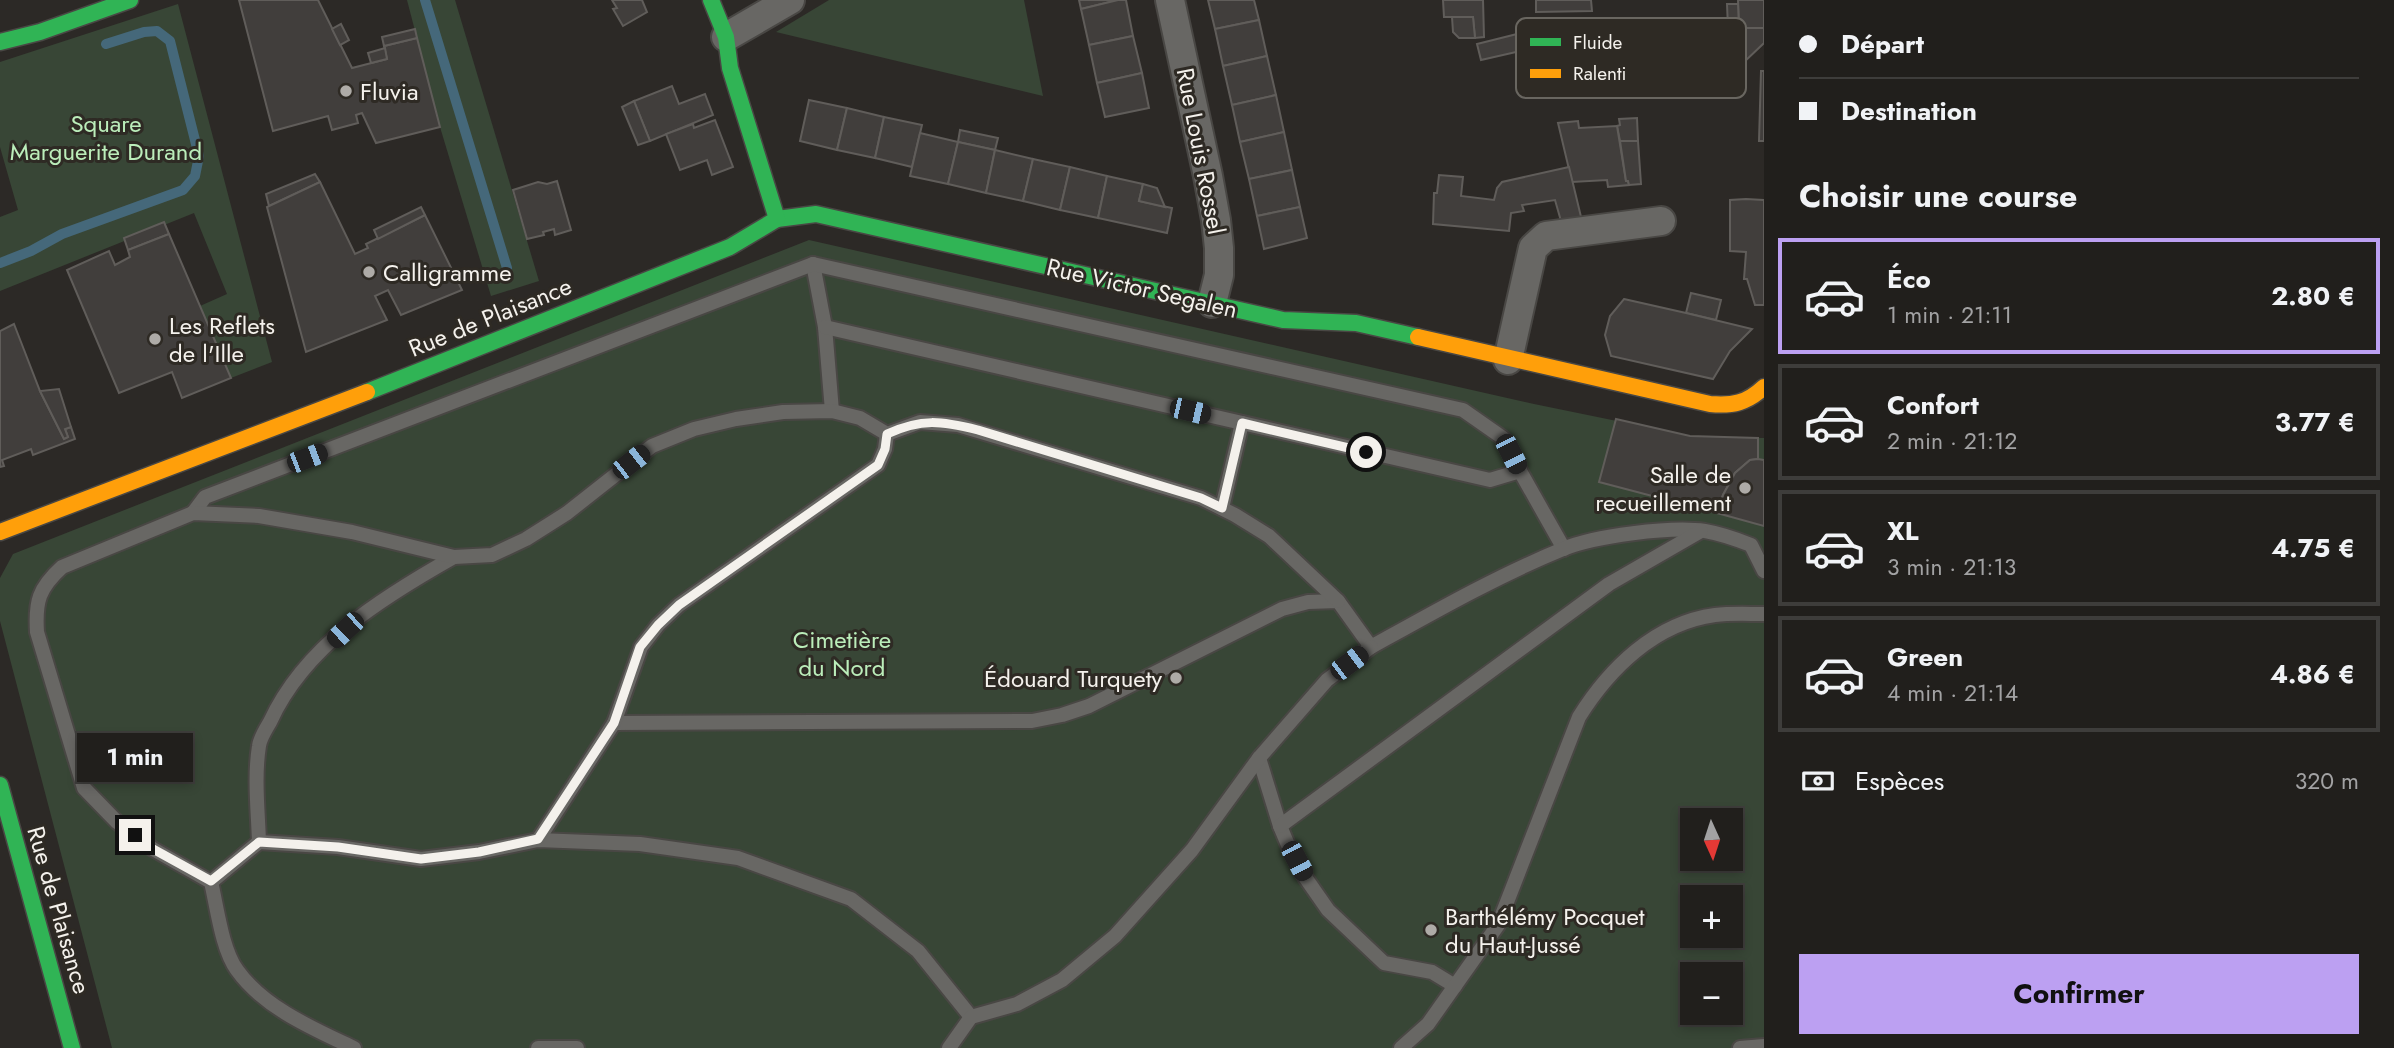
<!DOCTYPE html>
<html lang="fr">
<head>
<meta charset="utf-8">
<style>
  body { margin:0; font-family:Jost,sans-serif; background:#2d2c29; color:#f1f3f6; height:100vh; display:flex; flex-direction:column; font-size:26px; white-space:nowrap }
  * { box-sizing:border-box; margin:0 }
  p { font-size:23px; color:#a2a2a3 }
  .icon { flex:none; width:38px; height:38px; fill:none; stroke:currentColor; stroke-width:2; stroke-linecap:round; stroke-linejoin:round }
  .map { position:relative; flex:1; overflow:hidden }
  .details { display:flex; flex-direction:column; background:#211f1c; width:630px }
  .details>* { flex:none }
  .guide { display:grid; align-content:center; height:154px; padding:0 35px; background:#211f1c }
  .needle { width:46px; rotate:177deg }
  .buttons { position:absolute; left:1680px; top:808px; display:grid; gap:14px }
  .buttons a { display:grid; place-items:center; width:63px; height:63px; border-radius:0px; background:#211f1c; box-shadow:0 4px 10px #0003,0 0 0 2px #3e3d3b; font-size:35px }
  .end { position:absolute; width:32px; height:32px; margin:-16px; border:9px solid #f4f1ec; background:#111; box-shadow:0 0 0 4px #111 }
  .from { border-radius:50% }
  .bubble { position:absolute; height:49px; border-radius:0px; background:#211f1c; box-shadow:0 4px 10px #0003,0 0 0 2px #3e3d3b; font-size:23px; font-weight:700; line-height:49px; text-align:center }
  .car { position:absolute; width:21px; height:42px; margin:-21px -10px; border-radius:9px; box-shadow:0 0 5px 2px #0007; background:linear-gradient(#222 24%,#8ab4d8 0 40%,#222 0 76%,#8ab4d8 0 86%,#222 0) }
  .guide b { display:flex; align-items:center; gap:24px; height:66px; font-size:26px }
  .guide b+b { border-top:2px solid #3e3d3b }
  .guide i { width:18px; height:18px; background:#f1f3f6 }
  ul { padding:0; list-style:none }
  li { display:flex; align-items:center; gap:21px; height:116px; margin:0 14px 10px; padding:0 21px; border:4px solid #3e3d3b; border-radius:0px }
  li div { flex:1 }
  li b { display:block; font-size:26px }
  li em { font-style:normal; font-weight:700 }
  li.current { border-color:#bca0f2 }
  li>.icon { width:63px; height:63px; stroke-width:1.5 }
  h2 { padding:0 35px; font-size:32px; line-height:84px }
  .pay { display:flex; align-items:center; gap:18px; height:77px; padding:0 35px; font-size:26px }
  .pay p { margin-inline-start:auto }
  .primary-button { display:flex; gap:14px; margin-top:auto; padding:14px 35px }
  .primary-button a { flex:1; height:80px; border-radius:0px; background:#bca0f2; color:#111; font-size:28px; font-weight:700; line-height:80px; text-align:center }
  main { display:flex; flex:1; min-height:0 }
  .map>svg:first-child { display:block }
  .green { fill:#384636; fill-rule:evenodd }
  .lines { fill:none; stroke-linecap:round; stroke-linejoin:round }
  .stream { stroke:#45687a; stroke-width:10 }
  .building { fill:#413e3c; stroke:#605d5a; stroke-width:2 }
  .lane-casing { stroke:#494744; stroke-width:18 }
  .street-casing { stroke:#494744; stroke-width:32 }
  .fast-casing { stroke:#494744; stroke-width:19 }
  .slow-casing { stroke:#494744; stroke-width:19 }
  .lane { stroke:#686764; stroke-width:14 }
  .street { stroke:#686764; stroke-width:28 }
  .fast { stroke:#30b455; stroke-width:16 }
  .slow { stroke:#ff9f0a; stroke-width:16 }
  .route { stroke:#f4f1ec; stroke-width:9 }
  .poi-dot { fill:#aeaba7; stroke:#2e2a24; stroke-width:2.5 }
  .labels { text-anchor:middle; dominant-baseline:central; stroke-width:6; stroke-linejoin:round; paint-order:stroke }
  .poi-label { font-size:24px; fill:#f4f1ec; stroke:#2e2a24; text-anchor:start }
  .park-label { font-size:24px; fill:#bbedba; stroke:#2e2a24 }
  .street-label { font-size:24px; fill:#f4f1ec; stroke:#2e2a24 }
  .key { fill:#2e2a24; stroke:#696660; stroke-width:2 }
  .key-label { font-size:19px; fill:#f4f1ec }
</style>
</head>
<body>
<main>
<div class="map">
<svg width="1764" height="1048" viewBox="0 0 1764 1048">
  <rect width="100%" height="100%" fill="#2c2926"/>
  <g class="green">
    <path d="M407 0H455L539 281 491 296 440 127Z"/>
    <path d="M829 0H1024L1043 96 776 32Z"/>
    <path d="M178 4 272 362 231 378 200 306 227 294 194 213 0 291V217L18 210 0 147V62Z"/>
    <path d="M809 240 1534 404 1690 436 1764 438V1048H112L0 621V578L13 554ZM1692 821H1731V859H1692ZM1692 898H1731V936H1692ZM1692 975H1731V1013H1692Z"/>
  </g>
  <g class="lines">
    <g class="stream">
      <path d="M425 0 507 268"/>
      <path d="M0 263 31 251 62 234 183 190 195 176 199 156 170 41 157 31 144 32 106 44"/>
    </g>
  </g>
  <g class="building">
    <path d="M239 0H318L352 68 387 59 384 46 417 38 440 127 376 143 362 113 356 115 358 123 332 130 328 116 273 131Z"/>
    <path d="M612 0H642L647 12 623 26 613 9 617 8Z"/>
    <path d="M1079 0H1118L1081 9Z"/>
    <path d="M1118 0H1126L1133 36 1089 45 1081 9Z"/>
    <path d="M1208 0H1254L1259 20 1215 29Z"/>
    <path d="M1443 0H1483L1484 37 1475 38 1473 17H1444Z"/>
    <path d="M1536 0H1591L1592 11 1536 12Z"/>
    <path d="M1738 0H1764V28H1739Z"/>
    <path d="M1727 4H1738L1739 28H1728Z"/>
    <path d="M1452 17H1473L1475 38H1459L1453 32Z"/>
    <path d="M1259 20 1267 56 1223 66 1215 29Z"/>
    <path d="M341 24 349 40 340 45 332 29Z"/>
    <path d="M1739 28H1764V43L1741 65 1724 51V29Z"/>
    <path d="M415 29 417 38 384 46 382 37Z"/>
    <path d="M1521 33 1525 50 1481 60 1477 44Z"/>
    <path d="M1133 36 1142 73 1097 83 1089 45Z"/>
    <path d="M385 48 387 59 371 63 368 53Z"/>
    <path d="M1267 56 1276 95 1232 105 1223 66Z"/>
    <path d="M1761 71H1764V141H1759Z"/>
    <path d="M1142 73 1149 108 1105 117 1097 83Z"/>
    <path d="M672 86 679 104 705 94 713 115 650 141 634 101Z"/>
    <path d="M1276 95 1284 132 1240 142 1232 105Z"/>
    <path d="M809 100 847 108 837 150 800 141Z"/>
    <path d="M634 101 650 141 638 145 622 107Z"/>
    <path d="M847 108 884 117 875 158 837 150Z"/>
    <path d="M884 117 922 125 912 167 875 158Z"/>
    <path d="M1637 118 1638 141H1620L1617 126 1620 125 1619 119Z"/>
    <path d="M715 120 733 167 712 175 707 160 680 170 666 134 693 124 694 128Z"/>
    <path d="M1578 121 1579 128 1617 126 1626 181H1628L1629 185 1608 187 1607 180 1572 182 1558 123Z"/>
    <path d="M960 130 998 138 995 150 958 142Z"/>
    <path d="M1284 132 1292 170 1249 179 1240 142Z"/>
    <path d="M920 133 958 142 948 184 910 176Z"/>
    <path d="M1620 141H1638L1641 184 1629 185 1628 181H1626Z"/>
    <path d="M958 142 995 150 986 193 948 184Z"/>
    <path d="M995 150 1033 159 1023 201 986 193Z"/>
    <path d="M1033 159 1070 167 1060 210 1023 201Z"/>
    <path d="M1070 167 1107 176 1098 218 1060 210Z"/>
    <path d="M1569 167 1582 221H1561L1555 200 1522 205 1524 211 1511 213 1509 231 1433 224 1434 193H1437L1439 175 1463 177 1461 196 1494 200 1497 188 1502 182Z"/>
    <path d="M1292 170 1300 207 1257 216 1249 179Z"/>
    <path d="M315 174 320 182 269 206 266 194Z"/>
    <path d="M1107 176 1143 184 1139 201 1172 208 1167 233 1098 218Z"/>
    <path d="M557 181 571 230 555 235 554 229 543 232 544 235 527 239 513 190 538 182 547 184Z"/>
    <path d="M320 182 355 254 368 248 366 244 425 215 462 290 401 315 388 290 375 296 387 320 306 352 267 207Z"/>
    <path d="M1143 184 1157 188 1165 207 1139 201Z"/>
    <path d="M1746 199 1764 200V305H1755L1747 279H1744L1746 252 1730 251V200Z"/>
    <path d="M421 207 425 215 378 239 374 230Z"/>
    <path d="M1300 207 1307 238 1264 249 1257 216Z"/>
    <path d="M164 222 169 234 128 250 124 238Z"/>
    <path d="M169 234 231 378 182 398 172 372 119 393 67 270 109 251 115 265 130 257 128 250Z"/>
    <path d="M1691 293 1721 300 1716 320 1686 313Z"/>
    <path d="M1624 299 1686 313 1752 329 1730 351 1713 379 1611 356 1605 335 1610 316Z"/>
    <path d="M14 324 40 391 64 439 68 437 65 429 71 427 75 439 33 455 31 449 2 460 4 466 0 467V331Z"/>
    <path d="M59 389 71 427 65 429 68 437 64 439 40 391Z"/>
    <path d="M1616 419 1690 436 1758 438V459L1750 460 1735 473 1723 495 1717 513 1599 482Z"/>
    <path d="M1758 459 1764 460V526L1717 513 1723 495 1735 473 1750 460Z"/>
  </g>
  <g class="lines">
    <g class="lane-casing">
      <g id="lane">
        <path d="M813 264 825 327 832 411"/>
        <path d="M825 327 1490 480 1520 471 1564 549"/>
        <path d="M1222 508 1242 423"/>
        <path d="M193 513 205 497 813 264 1463 410 1503 438 1520 471"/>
        <path d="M614 723 1032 721 1062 715 1089 706 1282 609 1308 602 1338 601 1371 647C1434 612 1497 576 1563 549 1594 536 1671 526 1705 531 1722 534 1736 539 1751 545L1764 571"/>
        <path d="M1259 758 1280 826 1288 845 1305 877 1328 910 1384 963 1432 972 1455 986"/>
        <path d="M1280 826 1609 584 1701 531"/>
        <path d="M538 840 614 723 641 647 658 625 679 605 878 465 885 449 887 434"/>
        <path d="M259 842C258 811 254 777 259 746 260 738 266 729 270 722 305 645 383 597 454 557"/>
        <path d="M211 882 259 842 338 847 421 859 479 852 538 840 640 844 738 858 851 899 918 951 971 1017"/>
        <path d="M354 1048C314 1029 264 1008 237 970 222 950 217 907 211 882L153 849 117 822 84 788 37 632C35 601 39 588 62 567L193 513 259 516 352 532 454 557 492 555 526 539 567 513 652 446 694 429 736 419 783 412 832 411 860 418 887 434 920 422 958 425 1201 498 1235 515 1269 536 1338 601"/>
        <path d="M538 1048H577"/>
        <path d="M949 1048 971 1017 1017 1004 1062 980 1115 936 1192 850 1259 758 1327 680 1371 647"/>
        <path d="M1401 1048 1428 1024 1498 925 1579 717C1609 669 1655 623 1715 615 1731 613 1748 614 1764 614"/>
        <path d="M1740 1048 1764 1046"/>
      </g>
    </g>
    <g class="street-casing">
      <g id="street">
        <path d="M1170 0 1208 176 1216 220 1219 248V275L1212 303"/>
        <path d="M726 37 790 0"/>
        <path d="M1508 360 1533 248 1546 236 1661 221"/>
      </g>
    </g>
    <g class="fast-casing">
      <g id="fast">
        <path d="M0 42 40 32 130 0"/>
        <path d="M777 219 816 214 1283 320 1356 323 1418 337"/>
        <path d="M367 392 730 247 777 219 730 68 726 37 711 0"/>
        <path d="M0 785 72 1048"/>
      </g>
    </g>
    <g class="slow-casing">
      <g id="slow">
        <path d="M1418 337 1710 404C1733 406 1747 403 1764 387"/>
        <path d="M0 532 367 392"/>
      </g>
    </g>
    <use href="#lane" class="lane"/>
    <use href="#street" class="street"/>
    <use href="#fast" class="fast"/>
    <use href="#slow" class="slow"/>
  </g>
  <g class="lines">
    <path class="route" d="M135 835 153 849 211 881 259 842 338 847 421 859 479 852 538 839 614 723 640 647 658 625 679 605 878 465 885 449 887 434C922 418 941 421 978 430L1201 498 1222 508 1242 423 1366 452"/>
  </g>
  <g class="poi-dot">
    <circle cx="346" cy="91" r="7"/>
    <circle cx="369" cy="272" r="7"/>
    <circle cx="155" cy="339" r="7"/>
    <circle cx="1745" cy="488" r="7"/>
    <circle cx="1176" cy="678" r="7"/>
    <circle cx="1431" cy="930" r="7"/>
  </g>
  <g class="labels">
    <g class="poi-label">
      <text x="360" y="91">Fluvia</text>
      <text x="383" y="272">Calligramme</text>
      <text x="169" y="325">Les Reflets<tspan x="169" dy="28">de l'Ille</tspan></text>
      <text x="1731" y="474" text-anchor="end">Salle de<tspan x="1731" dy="28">recueillement</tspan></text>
      <text x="1162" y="678" text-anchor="end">Édouard Turquety</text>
      <text x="1445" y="916">Barthélémy Pocquet<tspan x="1445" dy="28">du Haut-Jussé</tspan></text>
    </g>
    <g class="park-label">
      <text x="106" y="123">Square<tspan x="106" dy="28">Marguerite Durand</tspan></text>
      <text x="842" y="639">Cimetière<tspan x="842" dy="28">du Nord</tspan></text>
    </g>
    <g class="street-label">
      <text transform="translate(1201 151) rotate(79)">Rue Louis Rossel</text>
      <text transform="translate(1142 288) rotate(13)">Rue Victor Segalen</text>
      <text transform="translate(490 317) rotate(-22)">Rue de Plaisance</text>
      <text transform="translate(59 910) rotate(74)">Rue de Plaisance</text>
    </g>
  </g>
  <rect x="1516" y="18" width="230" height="80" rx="10" class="key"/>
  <rect x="1530" y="38" width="31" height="8" fill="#30b455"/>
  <rect x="1530" y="69" width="31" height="9" fill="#ff9f0a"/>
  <g class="key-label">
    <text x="1573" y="49">Fluide</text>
    <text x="1573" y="80">Ralenti</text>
  </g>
</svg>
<div class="buttons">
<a><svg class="needle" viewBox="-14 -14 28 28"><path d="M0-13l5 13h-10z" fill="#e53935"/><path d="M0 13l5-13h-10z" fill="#a2a2a3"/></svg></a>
<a>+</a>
<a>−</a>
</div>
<i class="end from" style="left:1366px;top:452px"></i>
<i class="end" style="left:135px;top:835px"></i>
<div class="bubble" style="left:77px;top:733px;width:116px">1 min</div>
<i class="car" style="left:1190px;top:411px;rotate:103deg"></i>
<i class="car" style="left:1511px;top:454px;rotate:153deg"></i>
<i class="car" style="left:307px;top:458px;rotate:69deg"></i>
<i class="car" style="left:631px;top:462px;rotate:52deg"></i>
<i class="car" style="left:345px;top:630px;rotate:227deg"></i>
<i class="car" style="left:1349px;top:663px;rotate:53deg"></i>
<i class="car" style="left:1297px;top:861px;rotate:152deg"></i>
</div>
<section class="details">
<div class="guide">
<b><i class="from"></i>Départ</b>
<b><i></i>Destination</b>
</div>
<h2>Choisir une course</h2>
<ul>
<li class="current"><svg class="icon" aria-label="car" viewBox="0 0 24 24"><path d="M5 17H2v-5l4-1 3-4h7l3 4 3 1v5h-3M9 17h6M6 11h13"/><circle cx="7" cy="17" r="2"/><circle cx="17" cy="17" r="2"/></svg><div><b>Éco</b><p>1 min · 21:11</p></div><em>2.80 €</em></li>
<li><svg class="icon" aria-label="car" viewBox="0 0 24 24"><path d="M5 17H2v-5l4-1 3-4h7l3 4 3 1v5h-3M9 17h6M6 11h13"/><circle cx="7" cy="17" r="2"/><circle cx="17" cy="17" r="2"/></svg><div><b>Confort</b><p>2 min · 21:12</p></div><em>3.77 €</em></li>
<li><svg class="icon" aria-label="car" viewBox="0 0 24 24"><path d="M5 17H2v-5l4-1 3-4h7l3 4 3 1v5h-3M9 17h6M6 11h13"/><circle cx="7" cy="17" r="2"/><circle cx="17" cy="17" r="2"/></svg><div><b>XL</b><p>3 min · 21:13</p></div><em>4.75 €</em></li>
<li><svg class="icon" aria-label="car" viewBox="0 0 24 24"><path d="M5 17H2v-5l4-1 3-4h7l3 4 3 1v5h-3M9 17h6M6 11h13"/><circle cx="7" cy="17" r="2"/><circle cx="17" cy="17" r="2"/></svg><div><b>Green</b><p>4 min · 21:14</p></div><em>4.86 €</em></li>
</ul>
<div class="pay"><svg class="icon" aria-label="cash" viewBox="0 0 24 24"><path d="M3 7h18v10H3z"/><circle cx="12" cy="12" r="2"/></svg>Espèces<p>320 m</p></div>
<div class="primary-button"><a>Confirmer</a></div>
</section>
</main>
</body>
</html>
